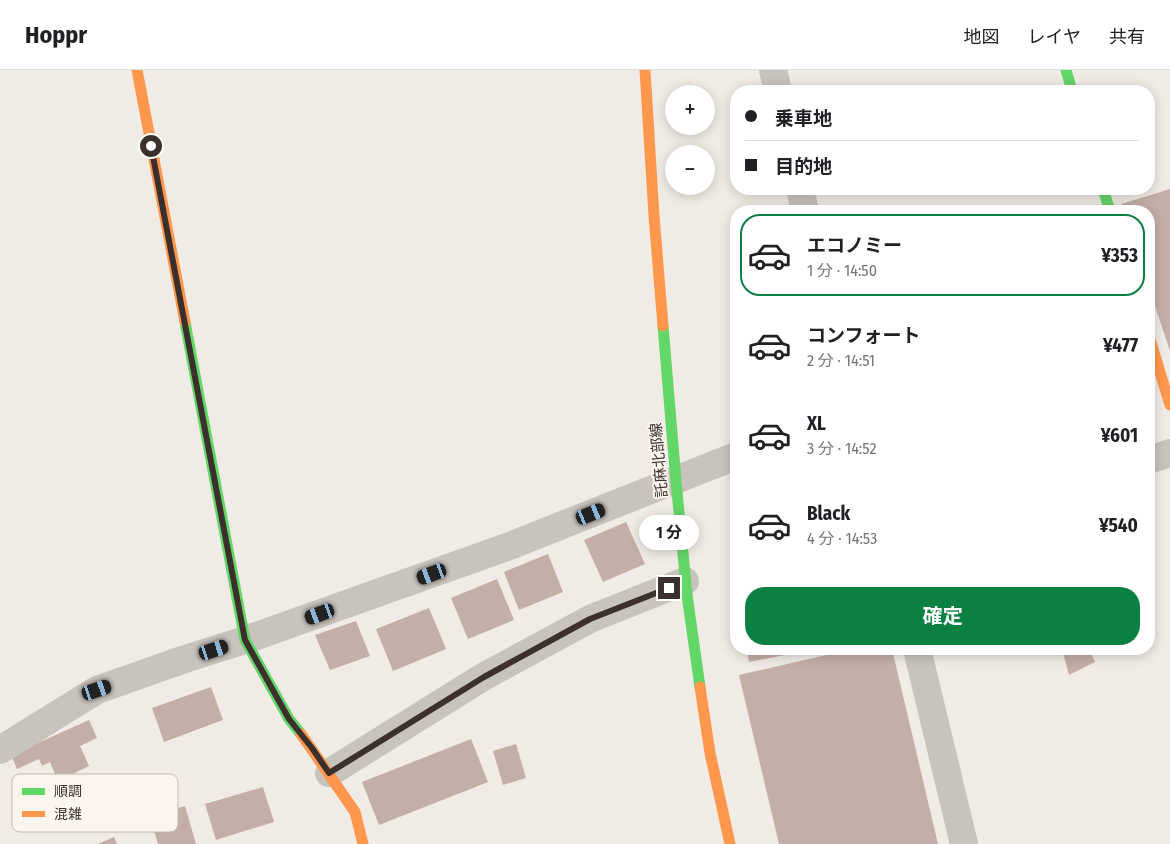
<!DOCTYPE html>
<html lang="ja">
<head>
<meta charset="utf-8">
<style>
  body { margin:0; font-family:"Fira Sans Condensed","Noto Sans JP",sans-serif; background:#f2f2f2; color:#202124; height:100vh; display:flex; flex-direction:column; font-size:19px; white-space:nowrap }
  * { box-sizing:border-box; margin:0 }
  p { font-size:16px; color:#757577 }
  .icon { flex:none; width:28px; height:28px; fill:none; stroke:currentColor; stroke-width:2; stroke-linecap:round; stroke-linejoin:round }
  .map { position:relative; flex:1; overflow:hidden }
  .sheet { position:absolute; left:730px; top:135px; width:425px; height:450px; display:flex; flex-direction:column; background:#fff; border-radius:20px; box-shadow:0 2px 12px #0003 }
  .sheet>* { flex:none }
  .guide { position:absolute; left:730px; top:15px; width:425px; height:110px; border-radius:20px; box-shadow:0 2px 12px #0003; display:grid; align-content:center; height:110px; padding:0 15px; background:#fff }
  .controls { position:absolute; left:665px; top:15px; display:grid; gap:10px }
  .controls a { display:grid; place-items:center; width:50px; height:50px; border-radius:50%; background:#fff; box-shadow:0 2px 12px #0003; font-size:25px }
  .end { position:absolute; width:22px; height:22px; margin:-11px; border:6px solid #3b302b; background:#fff; box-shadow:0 0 0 2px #fff }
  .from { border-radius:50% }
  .bubble { position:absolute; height:35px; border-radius:18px; background:#fff; box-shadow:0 2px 12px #0003; font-size:16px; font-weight:700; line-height:35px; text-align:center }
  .car { position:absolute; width:15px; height:30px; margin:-15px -8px; border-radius:6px; box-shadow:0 0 4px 1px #0007; background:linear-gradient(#222 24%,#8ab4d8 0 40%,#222 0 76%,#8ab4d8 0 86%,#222 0) }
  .guide b { display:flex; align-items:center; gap:18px; height:48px; font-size:19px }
  .guide b+b { border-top:1px solid #e0e0e0 }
  .guide i { width:12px; height:12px; background:#202124 }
  ul { padding:9px 0 0; list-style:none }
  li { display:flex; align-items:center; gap:15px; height:82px; margin:0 10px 8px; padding:0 5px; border:2px solid transparent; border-radius:20px }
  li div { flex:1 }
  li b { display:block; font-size:19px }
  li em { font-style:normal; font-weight:700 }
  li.active { border-color:#0b8043 }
  li>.icon { width:45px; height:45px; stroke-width:1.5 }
  .primary-button { display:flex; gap:10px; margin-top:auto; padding:10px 15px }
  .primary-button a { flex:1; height:58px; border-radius:20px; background:#0b8043; color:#fff; font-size:20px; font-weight:700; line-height:58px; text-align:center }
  header { display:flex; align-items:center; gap:30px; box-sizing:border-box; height:70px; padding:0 25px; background:#fff; border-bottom:1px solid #e0e0e0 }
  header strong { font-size:24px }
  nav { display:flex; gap:28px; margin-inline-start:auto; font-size:18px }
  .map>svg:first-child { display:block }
  .building { fill:#c3afa7 }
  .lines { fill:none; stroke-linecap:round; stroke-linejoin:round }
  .street { stroke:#c9c3be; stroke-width:28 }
  .fast { stroke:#63d668; stroke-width:11 }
  .slow { stroke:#ff974d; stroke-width:11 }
  .route { stroke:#3b302b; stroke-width:6 }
  .labels { text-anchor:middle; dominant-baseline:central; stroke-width:4; stroke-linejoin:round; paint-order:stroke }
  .street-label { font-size:15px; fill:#3b302b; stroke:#fbf5ee }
  .key { fill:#fbf5ee; stroke:#c1bab4; stroke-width:1 }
  .key-label { font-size:14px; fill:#3b302b }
</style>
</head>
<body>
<header>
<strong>Hoppr</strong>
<nav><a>地図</a><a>レイヤ</a><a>共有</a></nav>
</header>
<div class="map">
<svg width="1170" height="774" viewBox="0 0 1170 774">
  <rect width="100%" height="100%" fill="#f0ebe5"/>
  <g class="building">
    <path d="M1170 119V281L1149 218V141H1124L1121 134Z"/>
    <path d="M626 452 645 494 603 512 584 470Z"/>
    <path d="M548 484 563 522 519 540 504 502Z"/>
    <path d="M497 509 514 550 468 569 451 528Z"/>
    <path d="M429 538 446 579 393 601 376 559Z"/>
    <path d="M356 551 370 586 330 600 315 565Z"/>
    <path d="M746 579H811V580L749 592Z"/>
    <path d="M853 579H892L938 774H779L739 605Z"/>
    <path d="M1062 579H1089L1095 592 1069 605Z"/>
    <path d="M211 617 223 650 164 672 152 638Z"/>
    <path d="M89 650 97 668 80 676 89 696 58 711 50 692 42 696 39 689 17 699 11 685Z"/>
    <path d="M471 669 488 712 379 755 362 712Z"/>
    <path d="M516 674 526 708 503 715 493 681Z"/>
    <path d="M263 717 274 752 216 770 205 734Z"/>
    <path d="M185 736 196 774H158L150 747Z"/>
    <path d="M114 767 117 774H98Z"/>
  </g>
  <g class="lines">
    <g class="street">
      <path d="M773 0 778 21"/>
      <path d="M800 119 805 141"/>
      <path d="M1149 390 1170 383"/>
      <path d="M917 579 964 774"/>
      <path d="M0 680 97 620 182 590 245 570 507 477 736 386"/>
      <path d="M329 703 483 607 590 549 685 511"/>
    </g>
    <g class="fast">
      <path d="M1066 0 1072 21"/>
      <path d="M1103 119 1110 141"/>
      <path d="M185 252 245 570 289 649 301 664"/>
      <path d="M663 256 676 411 687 525 700 617"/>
    </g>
    <g class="slow">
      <path d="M137 0 185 252"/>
      <path d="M645 0 654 146 663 256"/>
      <path d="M1149 266 1170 335"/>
      <path d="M700 617 710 683 730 774"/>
      <path d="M301 664 355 742 363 774"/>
    </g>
  </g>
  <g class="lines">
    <path class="route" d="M151 76 245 570 289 649 312 678 329 703 484 607 590 549 669 518"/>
  </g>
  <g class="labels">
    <g class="street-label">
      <text transform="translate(659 390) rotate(-95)">託麻北部線</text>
    </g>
  </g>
  <rect x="12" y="704" width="166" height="58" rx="8" class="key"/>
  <rect x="22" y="718" width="23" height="7" fill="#63d668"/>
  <rect x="22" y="741" width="23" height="6" fill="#ff974d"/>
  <g class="key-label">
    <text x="54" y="726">順調</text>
    <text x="54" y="749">混雑</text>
  </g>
</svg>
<div class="controls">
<a>+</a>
<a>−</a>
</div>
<i class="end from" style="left:151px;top:76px"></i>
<i class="end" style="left:669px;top:518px"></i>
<div class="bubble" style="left:639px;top:445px;width:60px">1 分</div>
<i class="car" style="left:591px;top:444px;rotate:68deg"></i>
<i class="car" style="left:432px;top:504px;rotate:250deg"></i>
<i class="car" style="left:320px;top:544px;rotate:250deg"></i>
<i class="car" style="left:214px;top:580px;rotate:72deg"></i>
<i class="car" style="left:97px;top:620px;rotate:71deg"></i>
<div class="guide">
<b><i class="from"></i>乗車地</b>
<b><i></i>目的地</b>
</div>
<section class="sheet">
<ul>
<li class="active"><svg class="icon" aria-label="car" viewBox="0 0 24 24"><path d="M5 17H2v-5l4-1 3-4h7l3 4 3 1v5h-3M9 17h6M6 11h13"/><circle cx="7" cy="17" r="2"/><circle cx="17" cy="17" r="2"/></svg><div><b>エコノミー</b><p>1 分 · 14:50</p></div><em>¥353</em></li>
<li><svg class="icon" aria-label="car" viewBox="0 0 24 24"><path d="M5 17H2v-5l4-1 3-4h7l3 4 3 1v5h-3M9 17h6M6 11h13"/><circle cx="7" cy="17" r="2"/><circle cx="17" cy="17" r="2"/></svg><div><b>コンフォート</b><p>2 分 · 14:51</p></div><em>¥477</em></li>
<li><svg class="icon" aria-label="car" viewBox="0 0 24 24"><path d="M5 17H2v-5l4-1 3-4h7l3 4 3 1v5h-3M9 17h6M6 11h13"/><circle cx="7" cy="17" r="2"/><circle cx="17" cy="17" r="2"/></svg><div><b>XL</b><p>3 分 · 14:52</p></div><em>¥601</em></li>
<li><svg class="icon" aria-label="car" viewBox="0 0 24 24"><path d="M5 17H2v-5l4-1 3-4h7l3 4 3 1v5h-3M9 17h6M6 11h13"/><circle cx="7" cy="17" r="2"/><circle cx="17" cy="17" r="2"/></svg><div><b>Black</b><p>4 分 · 14:53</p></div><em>¥540</em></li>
</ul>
<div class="primary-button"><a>確定</a></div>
</section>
</div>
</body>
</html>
